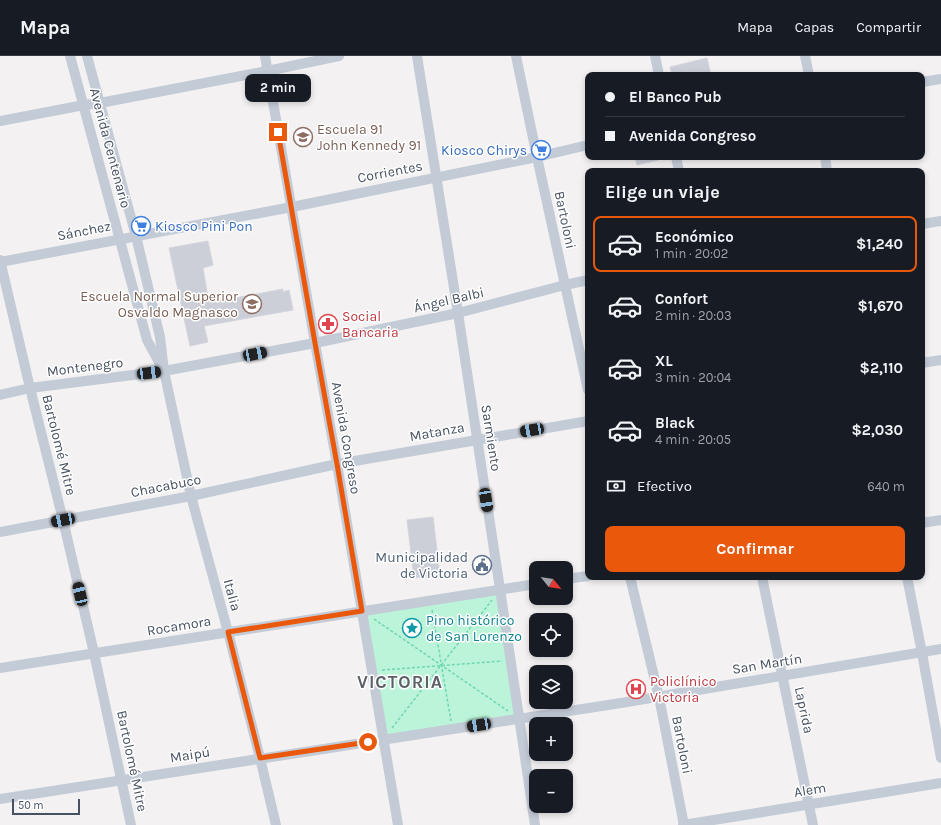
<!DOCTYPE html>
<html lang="es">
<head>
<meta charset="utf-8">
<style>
  body { margin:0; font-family:Karla,sans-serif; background:#20242c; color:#f1f3f6; height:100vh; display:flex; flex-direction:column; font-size:15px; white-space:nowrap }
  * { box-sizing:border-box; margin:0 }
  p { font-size:13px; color:#9ea1a6 }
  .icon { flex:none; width:22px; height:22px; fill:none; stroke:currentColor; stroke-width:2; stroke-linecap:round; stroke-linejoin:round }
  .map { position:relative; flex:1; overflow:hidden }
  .sheet { position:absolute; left:585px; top:112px; width:340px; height:412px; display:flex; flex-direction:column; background:#171b24; border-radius:8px; box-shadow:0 2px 6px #0003 }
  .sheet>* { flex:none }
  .top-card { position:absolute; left:585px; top:16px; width:340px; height:88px; border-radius:8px; box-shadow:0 2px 6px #0003; display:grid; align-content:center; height:88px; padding:0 20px; background:#171b24 }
  .needle { width:26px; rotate:120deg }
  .controls { position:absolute; left:529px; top:505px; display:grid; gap:8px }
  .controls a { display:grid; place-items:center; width:44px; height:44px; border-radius:8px; background:#171b24; box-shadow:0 2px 6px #0003; font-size:20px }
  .scale { position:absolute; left:12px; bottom:10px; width:68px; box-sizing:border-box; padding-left:4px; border:2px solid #465161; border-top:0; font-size:11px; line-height:14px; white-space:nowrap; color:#465161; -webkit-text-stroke:3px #fff; paint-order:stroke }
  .end { position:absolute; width:18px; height:18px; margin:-9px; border:5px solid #ea580c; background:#fff; box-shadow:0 0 0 2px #fff }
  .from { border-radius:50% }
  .bubble { position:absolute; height:28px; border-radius:8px; background:#171b24; box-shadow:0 2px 6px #0003; font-size:13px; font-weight:700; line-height:28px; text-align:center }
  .car { position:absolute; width:12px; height:24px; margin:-12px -6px; border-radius:5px; box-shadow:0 0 3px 1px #0007; background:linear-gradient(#222 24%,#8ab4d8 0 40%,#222 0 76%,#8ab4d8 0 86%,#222 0) }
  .top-card b { display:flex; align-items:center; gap:14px; height:38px; font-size:15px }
  .top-card b+b { border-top:1px solid #363941 }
  .top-card i { width:10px; height:10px; background:#f1f3f6 }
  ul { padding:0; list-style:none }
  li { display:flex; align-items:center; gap:12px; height:56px; margin:0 8px 6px; padding:0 12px; border:2px solid transparent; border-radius:8px }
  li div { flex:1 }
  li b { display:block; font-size:15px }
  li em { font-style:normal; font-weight:700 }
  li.on { border-color:#ea580c }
  li>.icon { width:36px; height:36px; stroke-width:1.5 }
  h2 { padding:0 20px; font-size:18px; line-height:48px }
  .pay { display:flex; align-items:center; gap:10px; height:44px; padding:0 20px; font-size:15px }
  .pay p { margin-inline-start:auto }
  .action { display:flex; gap:8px; margin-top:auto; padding:8px 20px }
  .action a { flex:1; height:46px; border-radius:8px; background:#ea580c; color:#fff; font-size:16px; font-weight:700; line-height:46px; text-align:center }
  header { display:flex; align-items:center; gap:24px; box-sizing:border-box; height:56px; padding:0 20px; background:#171b24; border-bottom:1px solid #363941 }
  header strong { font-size:19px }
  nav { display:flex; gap:22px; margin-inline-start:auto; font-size:14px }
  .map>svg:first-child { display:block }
  .green { fill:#bbf4d9 }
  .building { fill:#cccfd7; stroke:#d4d5dd }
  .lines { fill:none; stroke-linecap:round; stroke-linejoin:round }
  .path { stroke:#6fd6b1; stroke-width:1.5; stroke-dasharray:3 2; stroke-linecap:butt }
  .minor { stroke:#c3cbd7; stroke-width:10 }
  .route { stroke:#ea580c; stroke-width:5 }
  .labels { text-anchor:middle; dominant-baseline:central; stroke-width:3; stroke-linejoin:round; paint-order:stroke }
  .education-label { font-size:14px; fill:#785e54; stroke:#fff; text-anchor:start }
  .street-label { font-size:14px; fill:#465161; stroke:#fff }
  .shop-label { font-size:14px; fill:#366cbe; stroke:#fff; text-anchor:end }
  .health-label { font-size:14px; fill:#be3a42; stroke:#fff; text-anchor:start }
  .service-label { font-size:14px; fill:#4e5e75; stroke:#fff; text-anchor:end }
  .culture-label { font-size:14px; fill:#0d838f; stroke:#fff; text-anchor:start }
  .district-label { font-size:18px; font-weight:bold; letter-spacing:1px; fill:#5c6067; stroke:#fff }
</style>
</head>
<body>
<header>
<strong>Mapa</strong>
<nav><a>Mapa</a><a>Capas</a><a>Compartir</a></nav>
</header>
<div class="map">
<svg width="941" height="769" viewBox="0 0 941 769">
  <rect width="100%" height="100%" fill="#f3f1f1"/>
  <path class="green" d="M500 533 520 662 383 683 362 555Z"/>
  <g class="building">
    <path d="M707 2 711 19H672L670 11Z"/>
    <path d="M635 101H658V104L637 109Z"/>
    <path d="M208 185 213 209 203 212 209 247 283 233V236L289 234 293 254 204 270 208 286 190 290 169 192Z"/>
    <path d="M433 461 440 519 414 522 407 464Z"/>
  </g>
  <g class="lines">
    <g class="path">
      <path d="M432 554 451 665"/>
      <path d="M374 563 508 655"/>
      <path d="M382 614 502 605"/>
      <path d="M392 672 492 544"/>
    </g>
    <g class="minor">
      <path d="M70 0 147 284 161 310"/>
      <path d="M87 0 136 180 160 281 164 315 191 440 228 576 260 702 276 769"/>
      <path d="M265 0 315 287 337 408 398 769"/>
      <path d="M417 0 458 257 500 533 535 769"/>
      <path d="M516 0 537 101 588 334"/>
      <path d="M655 0 659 19"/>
      <path d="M805 0 809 19"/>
      <path d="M922 26 941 23"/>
      <path d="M0 65 84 49 100 47 267 15 339 0"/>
      <path d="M676 101 679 115"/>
      <path d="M825 101 827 115"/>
      <path d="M922 168 941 165"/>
      <path d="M0 204 30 332 63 464 94 597 131 769"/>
      <path d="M0 206 292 151 537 101 588 89"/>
      <path d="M922 307 941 304"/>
      <path d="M0 339 30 332 164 315 315 287 458 257 565 229 588 224"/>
      <path d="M922 467 941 464"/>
      <path d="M0 476 191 440 337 408 588 365"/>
      <path d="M630 521 659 641 684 769"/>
      <path d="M762 521 813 769"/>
      <path d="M907 521 922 597 941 702"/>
      <path d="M566 523 588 520"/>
      <path d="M0 612 536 528"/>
      <path d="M0 743 621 647 941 593"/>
      <path d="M683 769 941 727"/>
    </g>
  </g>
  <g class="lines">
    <path class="route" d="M278 76 315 287 337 408 362 555 228 576 260 702 368 686"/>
  </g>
  <defs>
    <g id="school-ring" transform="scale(1)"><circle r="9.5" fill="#fff" stroke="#8d6e63" stroke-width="1.5"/><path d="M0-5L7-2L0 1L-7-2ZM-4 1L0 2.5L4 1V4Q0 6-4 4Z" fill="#8d6e63"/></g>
    <g id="supermarket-ring" transform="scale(1)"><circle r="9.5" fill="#fff" stroke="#3f7fe0" stroke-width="1.5"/><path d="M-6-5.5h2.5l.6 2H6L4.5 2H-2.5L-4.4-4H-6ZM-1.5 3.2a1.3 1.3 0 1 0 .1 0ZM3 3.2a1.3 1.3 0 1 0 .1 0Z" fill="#3f7fe0"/></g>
    <g id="pharmacy-ring" transform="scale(1)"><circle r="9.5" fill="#fff" stroke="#e0444e" stroke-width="1.5"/><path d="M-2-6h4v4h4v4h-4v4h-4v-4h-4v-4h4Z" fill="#e0444e"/></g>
    <g id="civic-ring" transform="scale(1)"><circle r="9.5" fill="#fff" stroke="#5c6f8a" stroke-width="1.5"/><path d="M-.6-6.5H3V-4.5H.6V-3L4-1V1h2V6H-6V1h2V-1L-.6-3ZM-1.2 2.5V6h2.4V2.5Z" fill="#5c6f8a"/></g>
    <g id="sight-ring" transform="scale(1)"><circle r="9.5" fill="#fff" stroke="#0f9aa8" stroke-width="1.5"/><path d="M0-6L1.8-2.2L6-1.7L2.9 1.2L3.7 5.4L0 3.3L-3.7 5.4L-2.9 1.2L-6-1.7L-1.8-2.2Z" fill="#0f9aa8"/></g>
    <g id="hospital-ring" transform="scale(1)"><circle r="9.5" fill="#fff" stroke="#e0444e" stroke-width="1.5"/><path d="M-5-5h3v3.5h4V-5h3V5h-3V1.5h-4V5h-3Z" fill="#e0444e"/></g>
  </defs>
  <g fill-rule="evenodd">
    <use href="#school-ring" x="303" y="81"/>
    <use href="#supermarket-ring" x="541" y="94"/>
    <use href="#supermarket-ring" x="141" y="170"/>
    <use href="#school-ring" x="252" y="248"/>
    <use href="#pharmacy-ring" x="328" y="268"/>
    <use href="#civic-ring" x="482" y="509"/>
    <use href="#sight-ring" x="412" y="572"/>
    <use href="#hospital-ring" x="636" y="633"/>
  </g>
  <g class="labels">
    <g class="education-label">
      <text x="317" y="73">Escuela 91<tspan x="317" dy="16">John Kennedy 91</tspan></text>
      <text x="238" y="240" text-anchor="end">Escuela Normal Superior<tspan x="238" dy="16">Osvaldo Magnasco</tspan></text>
    </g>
    <g class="street-label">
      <text transform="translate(110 92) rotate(75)">Avenida Centenario</text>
      <text transform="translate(390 116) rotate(-11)">Corrientes</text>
      <text transform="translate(565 164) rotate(78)">Bartoloni</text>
      <text transform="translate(84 175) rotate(-11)">Sánchez</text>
      <text transform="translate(449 244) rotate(-13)">Ángel Balbi</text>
      <text transform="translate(85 311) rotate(-7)">Montenegro</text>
      <text transform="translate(437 376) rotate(-10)">Matanza</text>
      <text transform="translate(346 382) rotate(80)">Avenida Congreso</text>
      <text transform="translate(491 382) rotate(81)">Sarmiento</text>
      <text transform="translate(59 389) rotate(76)">Bartolomé Mitre</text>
      <text transform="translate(166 430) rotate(-11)">Chacabuco</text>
      <text transform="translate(232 539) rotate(75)">Italia</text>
      <text transform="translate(179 570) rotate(-9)">Rocamora</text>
      <text transform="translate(767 608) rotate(-9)">San Martín</text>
      <text transform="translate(804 654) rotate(78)">Laprida</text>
      <text transform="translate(682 689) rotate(79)">Bartoloni</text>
      <text transform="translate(190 699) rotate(-9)">Maipú</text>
      <text transform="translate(132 705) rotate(78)">Bartolomé Mitre</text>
      <text transform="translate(810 734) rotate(-9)">Alem</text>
    </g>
    <g class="shop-label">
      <text x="527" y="94">Kiosco Chirys</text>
      <text x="155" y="170" text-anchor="start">Kiosco Pini Pon</text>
    </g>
    <g class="health-label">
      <text x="342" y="260">Social<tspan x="342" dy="16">Bancaria</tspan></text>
      <text x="650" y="625">Policlínico<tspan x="650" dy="16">Victoria</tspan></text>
    </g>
    <g class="service-label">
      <text x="468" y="501">Municipalidad<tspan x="468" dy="16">de Victoria</tspan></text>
    </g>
    <g class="culture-label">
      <text x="426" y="564">Pino histórico<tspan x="426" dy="16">de San Lorenzo</tspan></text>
    </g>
    <g class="district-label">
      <text x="400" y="626">VICTORIA</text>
    </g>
  </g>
</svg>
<div class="controls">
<a><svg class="needle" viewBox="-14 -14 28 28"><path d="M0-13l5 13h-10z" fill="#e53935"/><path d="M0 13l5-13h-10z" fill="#9ea1a6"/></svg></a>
<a><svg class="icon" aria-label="locate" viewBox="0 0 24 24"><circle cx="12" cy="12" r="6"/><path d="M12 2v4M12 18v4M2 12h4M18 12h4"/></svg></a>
<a><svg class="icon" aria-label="layers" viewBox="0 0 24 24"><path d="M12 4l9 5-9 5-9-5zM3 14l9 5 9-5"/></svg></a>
<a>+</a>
<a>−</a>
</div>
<div class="scale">50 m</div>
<i class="end from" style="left:368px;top:686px"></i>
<i class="end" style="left:278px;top:76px"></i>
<div class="bubble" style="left:245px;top:18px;width:66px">2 min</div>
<i class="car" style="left:255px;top:298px;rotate:79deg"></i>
<i class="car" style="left:149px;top:317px;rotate:83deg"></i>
<i class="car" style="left:532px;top:374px;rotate:260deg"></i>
<i class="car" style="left:486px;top:444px;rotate:171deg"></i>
<i class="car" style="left:63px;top:464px;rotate:259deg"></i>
<i class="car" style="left:80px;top:538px;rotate:347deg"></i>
<i class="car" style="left:479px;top:669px;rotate:261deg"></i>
<div class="top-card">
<b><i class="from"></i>El Banco Pub</b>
<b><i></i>Avenida Congreso</b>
</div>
<section class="sheet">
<h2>Elige un viaje</h2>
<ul>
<li class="on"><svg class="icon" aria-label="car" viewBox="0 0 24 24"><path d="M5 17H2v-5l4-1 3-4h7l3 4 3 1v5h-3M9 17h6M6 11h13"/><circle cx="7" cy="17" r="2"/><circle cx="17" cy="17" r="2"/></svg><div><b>Económico</b><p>1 min · 20:02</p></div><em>$1,240</em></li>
<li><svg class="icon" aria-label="car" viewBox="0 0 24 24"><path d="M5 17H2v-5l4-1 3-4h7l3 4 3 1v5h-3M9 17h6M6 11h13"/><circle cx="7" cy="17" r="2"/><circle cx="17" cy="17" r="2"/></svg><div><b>Confort</b><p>2 min · 20:03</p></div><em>$1,670</em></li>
<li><svg class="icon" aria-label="car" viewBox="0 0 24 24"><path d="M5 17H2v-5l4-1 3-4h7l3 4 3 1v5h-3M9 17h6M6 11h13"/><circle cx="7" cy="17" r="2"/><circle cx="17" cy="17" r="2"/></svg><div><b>XL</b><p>3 min · 20:04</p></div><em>$2,110</em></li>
<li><svg class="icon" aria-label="car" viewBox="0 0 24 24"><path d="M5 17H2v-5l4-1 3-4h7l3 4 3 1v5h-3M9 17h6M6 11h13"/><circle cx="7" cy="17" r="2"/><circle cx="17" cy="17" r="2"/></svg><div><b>Black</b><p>4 min · 20:05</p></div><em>$2,030</em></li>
</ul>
<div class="pay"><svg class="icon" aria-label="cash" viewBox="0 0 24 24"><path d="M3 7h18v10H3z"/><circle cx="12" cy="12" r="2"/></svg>Efectivo<p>640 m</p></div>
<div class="action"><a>Confirmar</a></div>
</section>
</div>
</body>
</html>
